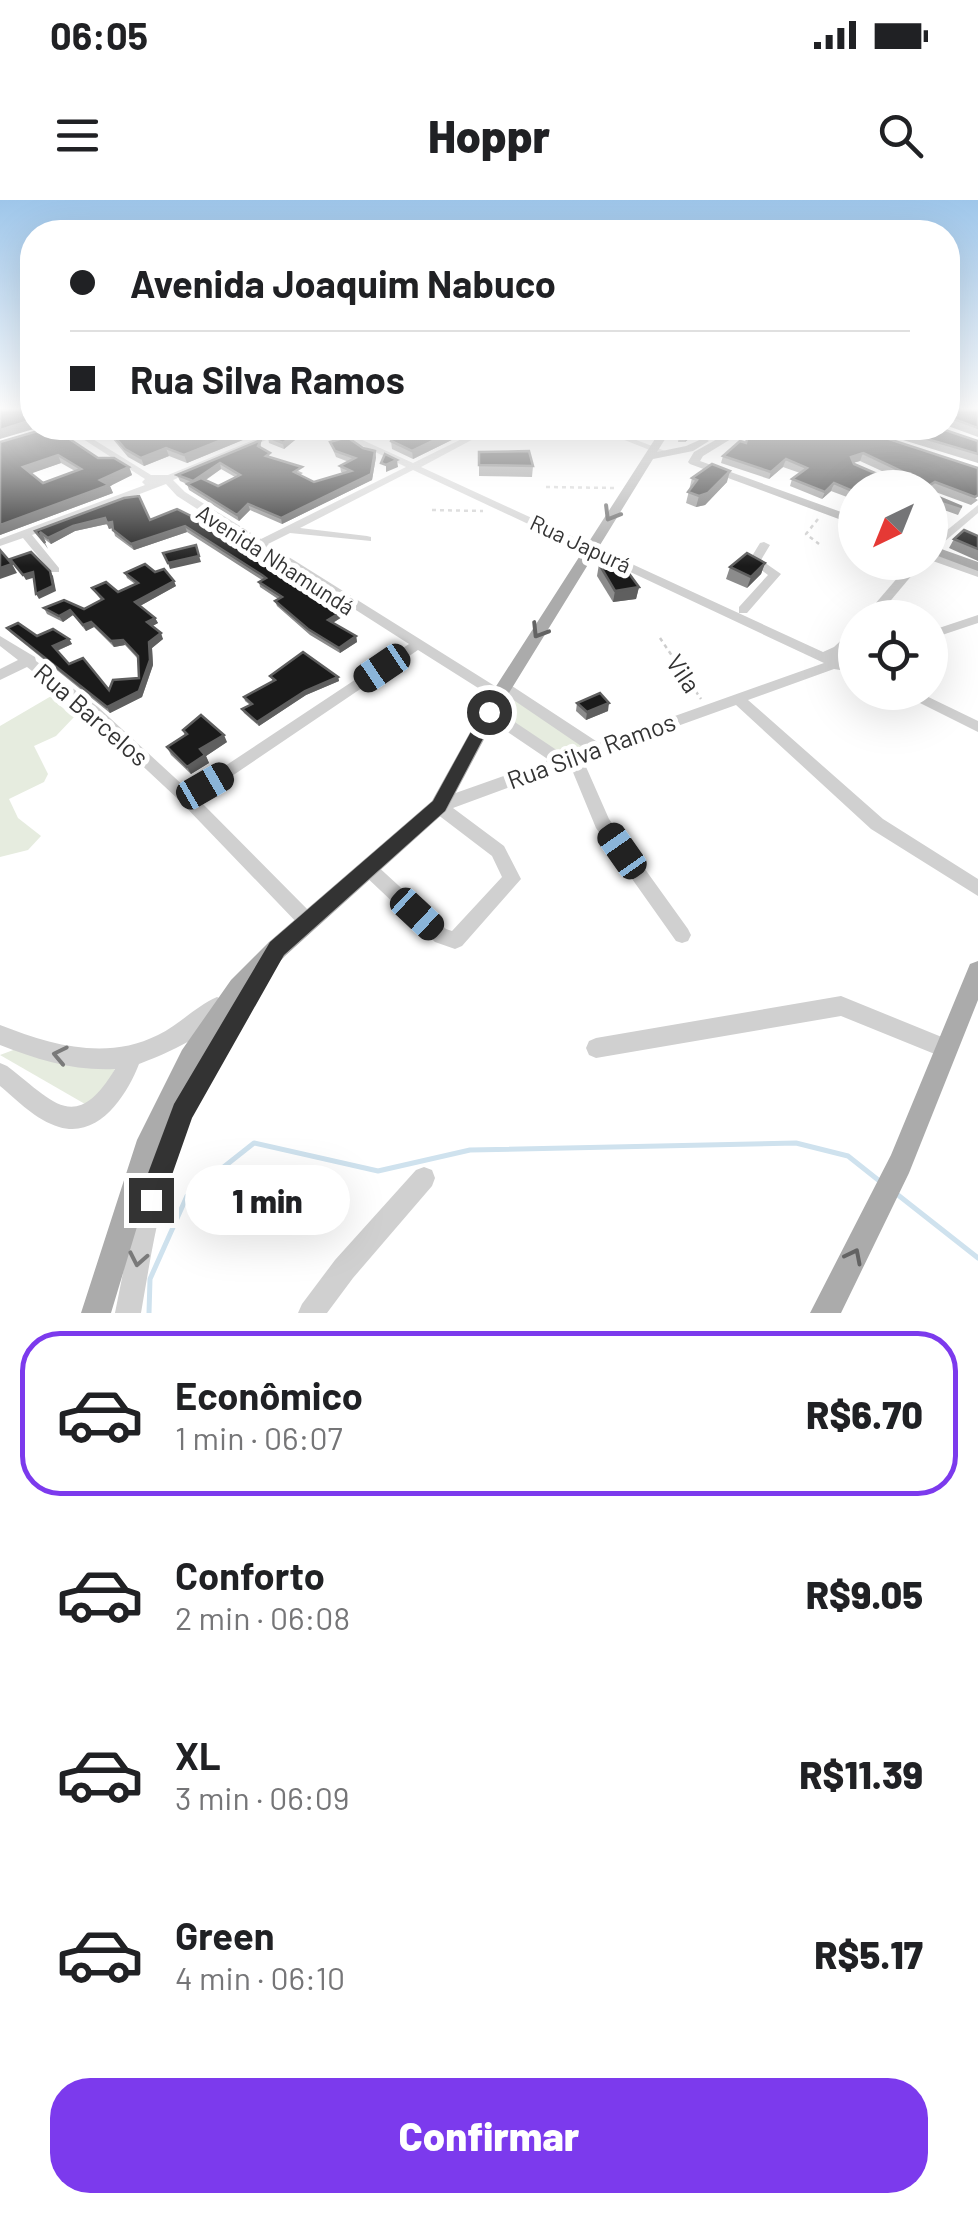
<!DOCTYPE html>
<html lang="pt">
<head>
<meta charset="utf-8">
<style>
  body { margin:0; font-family:Barlow,sans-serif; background:#f6f6f6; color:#202124; height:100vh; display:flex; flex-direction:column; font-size:38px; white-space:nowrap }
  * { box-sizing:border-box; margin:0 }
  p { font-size:32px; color:#757577 }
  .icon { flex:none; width:55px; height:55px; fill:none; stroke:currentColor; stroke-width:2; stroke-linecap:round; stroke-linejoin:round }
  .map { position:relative; height:1113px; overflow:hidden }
  .sheet { display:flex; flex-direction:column; background:#fff; flex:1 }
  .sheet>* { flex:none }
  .banner { position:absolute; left:20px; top:20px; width:940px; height:220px; border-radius:40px; box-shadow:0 10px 40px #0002; display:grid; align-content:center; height:220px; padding:0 50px; background:#fff }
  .needle { width:65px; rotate:223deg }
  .fabs { position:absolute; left:838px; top:270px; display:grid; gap:20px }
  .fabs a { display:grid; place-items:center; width:110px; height:110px; border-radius:50%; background:#fff; box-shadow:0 10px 40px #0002; font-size:50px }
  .end { position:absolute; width:45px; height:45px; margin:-22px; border:12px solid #333; background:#fff; box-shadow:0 0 0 5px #fff }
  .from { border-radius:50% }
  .bubble { position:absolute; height:70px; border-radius:35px; background:#fff; box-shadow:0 10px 40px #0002; font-size:32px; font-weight:800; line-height:70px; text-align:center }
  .car { position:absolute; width:30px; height:60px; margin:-30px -15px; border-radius:12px; box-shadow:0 0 8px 2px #0007; background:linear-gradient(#222 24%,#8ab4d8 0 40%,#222 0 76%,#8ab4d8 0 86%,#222 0) }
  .banner b { display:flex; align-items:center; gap:35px; height:95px; font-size:38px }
  .banner b+b { border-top:2px solid #e0e0e0 }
  .banner i { width:25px; height:25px; background:#202124 }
  ul { padding:18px 0 0; list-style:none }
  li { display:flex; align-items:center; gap:30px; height:165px; margin:0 20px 15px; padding:0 30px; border:5px solid transparent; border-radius:40px }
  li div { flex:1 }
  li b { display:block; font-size:38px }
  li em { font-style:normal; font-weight:800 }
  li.current { border-color:#7c3aed }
  li>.icon { width:90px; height:90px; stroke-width:1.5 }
  .button { display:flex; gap:20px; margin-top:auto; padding:20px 50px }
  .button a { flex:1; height:115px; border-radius:40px; background:#7c3aed; color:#fff; font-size:40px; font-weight:800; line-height:115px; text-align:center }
  .status { display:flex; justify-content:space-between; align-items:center; height:70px; padding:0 50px; background:#fff; direction:ltr }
  .status svg { height:28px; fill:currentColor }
  header { display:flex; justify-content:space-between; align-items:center; height:130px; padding:0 50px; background:#fff; font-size:45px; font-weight:800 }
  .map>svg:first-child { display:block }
  .green { fill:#e6ecdf }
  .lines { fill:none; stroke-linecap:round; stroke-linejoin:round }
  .stream { stroke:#cfe2ee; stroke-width:5 }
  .path { stroke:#cdcdcd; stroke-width:2.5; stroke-dasharray:4 4; stroke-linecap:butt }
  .minor { fill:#d0d0d0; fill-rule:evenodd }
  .major { fill:#ababab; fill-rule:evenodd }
  .wall { fill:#8c8c8c; fill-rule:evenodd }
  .shaded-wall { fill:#5f5f5f }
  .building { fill:#1a1a1a; stroke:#5f5f5f; stroke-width:2.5; fill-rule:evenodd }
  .oneway { stroke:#636363 }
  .oneway2 { stroke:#7a7a7a }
  .route { fill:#333 }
  .labels { text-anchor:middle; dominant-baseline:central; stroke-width:10; stroke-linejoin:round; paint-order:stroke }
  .far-street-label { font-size:22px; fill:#333; stroke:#fff }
  .street-label { font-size:25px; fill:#333; stroke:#fff }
</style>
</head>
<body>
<div class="status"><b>06:05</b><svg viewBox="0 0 49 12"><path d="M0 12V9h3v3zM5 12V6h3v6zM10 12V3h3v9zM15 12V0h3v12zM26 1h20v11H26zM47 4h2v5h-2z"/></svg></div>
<header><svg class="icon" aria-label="menu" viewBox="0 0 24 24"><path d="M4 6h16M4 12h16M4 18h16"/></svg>Hoppr<svg class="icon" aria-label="search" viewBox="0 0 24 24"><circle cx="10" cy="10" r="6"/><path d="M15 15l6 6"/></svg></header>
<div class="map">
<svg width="978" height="1113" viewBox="0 0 978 1113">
  <rect width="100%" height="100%" fill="#fff"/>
  <g class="green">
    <path d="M505 492 590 544 560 555 494 512Z"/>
    <path d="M53 495 58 504 74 517 56 536 34 546 48 574 44 582 9 599 18 618 41 636 28 650 0 657V526Z"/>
    <path d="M16 849 117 864 105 891 85 904 0 855Z"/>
  </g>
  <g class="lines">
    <g class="stream">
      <path d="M898 995 978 1058"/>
      <path d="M149 1113 150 1079 187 996 254 943 378 971 470 950 796 943 848 956 882 983"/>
    </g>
    <g class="path">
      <path d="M546 287 615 288"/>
      <path d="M432 310 483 311"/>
      <path d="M818 319 806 334 819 344"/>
      <path d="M660 438 701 499"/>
    </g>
    <g class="minor">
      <path d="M66 228H75L151 275H168L283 228H294L173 280 185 292 261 339 406 267 326 228H336L413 263 484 228H494L421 267 823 452 834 447 851 431 855 430V441L848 449 855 453V468L840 470 834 469 748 500 883 619 978 679V696L871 629 736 505 583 560 609 619 688 729 691 735 688 741 682 743 676 741 596 628 570 565 453 608 504 646 521 679 462 746 455 749 435 742 362 673 359 668 362 663 368 661 374 663 446 729 452 731 502 677 492 656 433 611 431 606 433 601 549 560 484 516 482 512 484 508H494L564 555 584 548 506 495 504 498H494L418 450 229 578 196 597 313 715 316 721 313 727 307 729 301 727 179 600 88 515 27 467 0 480V469L18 460 0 446V436L35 457 36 461 98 507 186 588 219 570 409 444 259 348H252V344L177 296 166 284 32 335 59 368V372H51L23 338 0 346V339L145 285 142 282 145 279ZM413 270 824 463 599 543 509 484H499L498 488 268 344 290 333 371 341V337L367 336 300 328Z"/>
      <path d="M594 228H605L673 254 665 256Z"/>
      <path d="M978 305V313L931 353 978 370V377L930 360V344Z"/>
      <path d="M764 342 770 345 761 360 781 374 747 413H739V407L768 375 749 361 760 343Z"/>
      <path d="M911 362H923L876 418H863Z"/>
      <path d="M978 415V423L930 439V431Z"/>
      <path d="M898 492H918L978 521V532Z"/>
      <path d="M263 764 270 767 273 773 270 779C238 832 203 884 181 941 160 996 151 1055 141 1113H115C127 1053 138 992 162 934 186 874 222 821 256 767Z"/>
      <path d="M841 796 954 842 957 849 954 856 947 859 841 816 596 858 589 855 586 848 589 841 596 838Z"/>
      <path d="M217 797 224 800 227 807C214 834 165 854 139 864 127 895 99 939 59 927 36 920 18 901 0 886V863L7 866C52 900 75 936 115 869 74 871 38 860 0 845V825C51 845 106 861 158 835 179 825 196 806 217 797Z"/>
      <path d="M424 967 432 970 435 978 432 986 353 1078 327 1113H298L302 1104 335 1060 416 970Z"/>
    </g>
    <g class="major">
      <path d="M48 228H62L0 249V243Z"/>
      <path d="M662 228H672L657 252 686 246 704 238 709 241 693 251 653 259 507 496 446 611 285 756 247 796 200 868 162 944 111 1113H81L137 940 182 850 231 780 269 742 432 601 493 491Z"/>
      <path d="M737 228H749L703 256 700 261 855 317V325L690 264 688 262 694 252Z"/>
      <path d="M930 345 978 362V371L930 353Z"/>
      <path d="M978 761V800L909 973 841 1113H810L891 955 970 764Z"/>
    </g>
  </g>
  <g class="wall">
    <path d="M948 210H978V237L948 226Z"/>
    <path d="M89 228H272L187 263 169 256 144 266 128 257 112 238Z"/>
    <path d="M412 228H476L413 259 392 249 391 241 409 235Z"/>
    <path d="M683 228H702L685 242H678L680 232Z"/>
    <path d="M855 228 978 300 971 305 930 290 931 294 962 307 958 315 930 305V288H855V300L831 291 822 299 790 286 792 279 800 273 783 267 769 279 721 263 723 256 746 243 758 234ZM860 261 910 284H900L854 264 853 263Z"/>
    <path d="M864 228H939L978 241V263Z"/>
    <path d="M268 237 295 240 284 249 269 243Z"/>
    <path d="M261 240V248L271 258 303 273 300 275 314 282 343 273 341 272 340 266 349 262 336 257 330 242 376 257 372 280 282 324 250 310 239 321 189 290 187 284 180 281 177 275ZM221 269 235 277 218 286 206 280Z"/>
    <path d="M0 242 98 258 129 267 132 275 110 286 113 293 0 335ZM61 263 75 271 43 283 31 273Z"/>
    <path d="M479 252 533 266 532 277 479 276Z"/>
    <path d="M692 278 727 282 705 305 696 307 686 303Z"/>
    <path d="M124 298 150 320 177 309 342 417 333 423 356 436 357 442 340 453 310 435 277 406 275 401 278 399 260 387 259 382 262 380 187 332 134 350 115 336 113 328 109 329 107 324 75 331 51 344 43 338 48 349 35 331Z"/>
    <path d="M978 336V361L949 348 954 339Z"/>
    <path d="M765 363 761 374 747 388 726 379 730 367Z"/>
    <path d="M599 364 639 387 636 399 613 402 597 376Z"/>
    <path d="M155 372 176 386 140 406 155 418 158 423 152 426 163 439 152 448 153 465 142 497 110 513 11 433 7 428 37 436 69 439 72 444 57 451 69 464 109 490 139 478 138 459 125 445 114 447 94 427 86 431 73 415 63 422 47 414 44 408 84 409 101 400 92 388 118 392 135 384 127 378 125 373Z"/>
    <path d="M270 476 338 477 339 481 306 495 259 526 244 513 242 509 250 505 245 501 244 497 273 481Z"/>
    <path d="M577 503 608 511 586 520 576 511Z"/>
    <path d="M183 530 227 542 206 556 209 563 191 574 171 555 167 547 185 536Z"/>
  </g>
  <g class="shaded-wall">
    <path d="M32 220V228H37L0 239V230Z"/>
    <path d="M252 228H272L187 263 184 255Z"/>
    <path d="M460 228H476L413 259 412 251Z"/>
    <path d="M694 228H702L685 242 687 233Z"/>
    <path d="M294 235 295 240 284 249 283 243Z"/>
    <path d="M166 248 169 256 144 266 141 258Z"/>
    <path d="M375 251 376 257 372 280 282 324 281 318 371 274Z"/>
    <path d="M863 253 860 261 848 264 851 257Z"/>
    <path d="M58 255 61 263 27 275 23 267Z"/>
    <path d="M786 259 783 267 769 279 771 272Z"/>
    <path d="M397 260 398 267 386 272V265Z"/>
    <path d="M220 263 221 269 195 287 193 281Z"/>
    <path d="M129 267 132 275 110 286 113 293 0 335V325Z"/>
    <path d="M730 271 727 282 705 305 696 307 699 296Z"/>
    <path d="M834 283 831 291 822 299 825 292Z"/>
    <path d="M248 304 250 310 239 321 237 315Z"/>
    <path d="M105 318 112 322 115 327 109 329 107 324 75 331 51 344 48 338 73 326Z"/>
    <path d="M185 326 187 332 134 350 131 344Z"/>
    <path d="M199 356 201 362 170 369 168 363Z"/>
    <path d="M765 363 761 374 747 388 751 377Z"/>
    <path d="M12 364 17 373 0 379V368Z"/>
    <path d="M50 371 53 376 56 391 39 399 36 394Z"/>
    <path d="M33 372 36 377 26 380 23 375Z"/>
    <path d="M174 381 176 386 138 407 135 402Z"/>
    <path d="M639 387 636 399 613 402 615 391Z"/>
    <path d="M70 410 73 415 63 422 59 416Z"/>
    <path d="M341 412 342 417 329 425 328 420Z"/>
    <path d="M155 418 158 423 149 428 147 422Z"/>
    <path d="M91 422 94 427 86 431 83 425Z"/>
    <path d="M161 433 163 439 152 448 153 465 142 497 110 513 107 507 139 491 149 442Z"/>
    <path d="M356 436 357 442 340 453 339 448Z"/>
    <path d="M69 439 72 444 56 451 53 446Z"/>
    <path d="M123 440 125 445 114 447 111 441Z"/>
    <path d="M338 477 339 481 306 495 259 526 257 522 305 491Z"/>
    <path d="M609 503 608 511 586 520 587 512Z"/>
    <path d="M224 535 227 542 206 556 209 563 191 574 187 567 200 549Z"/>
  </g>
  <g class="building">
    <path d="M0 210H30L32 212V220L0 230Z"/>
    <path d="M948 210H978V228L948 217Z"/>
    <path d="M48 228H53L98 258H114L129 267 100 280 109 285 0 325V242ZM58 255 81 269 43 283 23 267Z"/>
    <path d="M104 228H252L184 255 166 248 141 258 125 249 109 230Z"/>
    <path d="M412 228H460L412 251 391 241 394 233 409 235Z"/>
    <path d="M683 228H694L687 233 680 232Z"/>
    <path d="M766 228H855L978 268V295L975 297 935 282 930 285 931 294 962 307 934 298 930 300V288H855V292L834 283 825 292 792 279 807 268 786 259 771 272 723 256 740 241 746 243 749 233 758 234ZM863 253 920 280 917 284H900L854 264 851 257Z"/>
    <path d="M890 228H939L978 241V254Z"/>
    <path d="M281 232 294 235 283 243 268 237Z"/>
    <path d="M347 237 363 248 375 251 371 274 281 318 248 304 237 315 187 284 201 278 218 286 240 275 220 263 193 281 177 275 261 240 258 246 270 253 266 256 302 267 294 272 314 282 351 271 340 266 355 258 335 251 330 242Z"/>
    <path d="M529 251 533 266 479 265V252Z"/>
    <path d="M385 254 397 260 386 265 381 263Z"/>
    <path d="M712 264 730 271 708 293 699 296 688 292 697 280 692 278Z"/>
    <path d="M139 296 150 320 177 309 207 324 341 412 328 420 356 436 339 448 308 429 275 401 282 397 259 382 266 378 262 375 185 326 131 344 113 330 112 322 107 323 105 318 73 326 48 338 40 332 45 343 35 331 124 298Z"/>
    <path d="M932 319 943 324 935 330 930 328V320Z"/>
    <path d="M964 330 978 336V349L954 339Z"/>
    <path d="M196 345 199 356 168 363 163 353Z"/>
    <path d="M0 350 12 364 0 368Z"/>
    <path d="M31 352 50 371 53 386 36 394 33 372 23 375 10 359Z"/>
    <path d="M747 353 765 363 751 377 730 367Z"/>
    <path d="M145 364 155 372 164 369 174 381 135 402 155 418 147 422 161 433 149 442 150 460 139 491 107 507 7 428 18 423 37 436 53 429 69 439 53 446 69 464 83 458 109 490 113 480 139 478 138 456 123 440 111 441 91 422 83 425 70 410 59 416 44 408 64 400 84 409 103 399 92 388 106 382 118 392 138 383 125 373Z"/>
    <path d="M599 364H622L639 387 615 391Z"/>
    <path d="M303 452 338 477 305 491 257 522 242 509 252 504 244 497 275 480 270 476Z"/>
    <path d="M600 493 609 503 587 512 577 503Z"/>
    <path d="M201 515 224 535 200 549 205 555 187 567 167 547 187 534 183 530Z"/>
  </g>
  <defs><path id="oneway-chevron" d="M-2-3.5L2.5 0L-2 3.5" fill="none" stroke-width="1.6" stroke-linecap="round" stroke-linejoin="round" transform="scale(2.5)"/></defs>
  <g class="oneway">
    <use href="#oneway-chevron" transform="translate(611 314) rotate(121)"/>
    <use href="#oneway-chevron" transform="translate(539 431) rotate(122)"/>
    <use href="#oneway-chevron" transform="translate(854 1056) rotate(-63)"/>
  </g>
  <g class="oneway2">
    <use href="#oneway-chevron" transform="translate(60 855) rotate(-168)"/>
    <use href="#oneway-chevron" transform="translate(138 1059) rotate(101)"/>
  </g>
  <linearGradient id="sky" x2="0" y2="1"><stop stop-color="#9ec6ea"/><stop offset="0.57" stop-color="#fff"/><stop offset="1" stop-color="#fff" stop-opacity="0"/></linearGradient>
  <rect width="978" height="366" fill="url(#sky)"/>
  <path class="route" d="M489 507 497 512 445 611 284 755 192 918 160 1009 151 1013 142 1009 138 1000 174 904 270 742 433 601 484 508Z"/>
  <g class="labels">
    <g class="far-street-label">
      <text transform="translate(581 343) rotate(25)">Rua Japurá</text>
      <text transform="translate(276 359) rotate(33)">Avenida Nhamundá</text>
    </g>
    <g class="street-label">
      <text transform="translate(684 473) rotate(56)">Vila</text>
      <text transform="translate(92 514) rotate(41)">Rua Barcelos</text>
      <text transform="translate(591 550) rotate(-20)">Rua Silva Ramos</text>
    </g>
  </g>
</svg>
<div class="fabs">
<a><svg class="needle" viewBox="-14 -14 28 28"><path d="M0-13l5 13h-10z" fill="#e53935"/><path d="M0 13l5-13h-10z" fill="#757577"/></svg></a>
<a><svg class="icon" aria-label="locate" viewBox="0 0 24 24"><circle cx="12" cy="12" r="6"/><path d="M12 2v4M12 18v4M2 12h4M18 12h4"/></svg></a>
</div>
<i class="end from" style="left:489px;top:512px"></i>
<i class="end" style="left:151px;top:1000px"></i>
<div class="bubble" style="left:185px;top:965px;width:165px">1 min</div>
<i class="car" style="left:382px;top:468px;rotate:236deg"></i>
<i class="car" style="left:205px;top:586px;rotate:60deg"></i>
<i class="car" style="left:622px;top:651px;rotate:325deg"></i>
<i class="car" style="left:417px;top:714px;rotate:133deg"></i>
<div class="banner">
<b><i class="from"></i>Avenida Joaquim Nabuco</b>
<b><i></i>Rua Silva Ramos</b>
</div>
</div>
<section class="sheet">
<ul>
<li class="current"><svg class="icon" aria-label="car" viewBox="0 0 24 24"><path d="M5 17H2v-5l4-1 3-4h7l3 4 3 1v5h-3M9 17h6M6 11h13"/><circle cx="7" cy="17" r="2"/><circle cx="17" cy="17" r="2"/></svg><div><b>Econômico</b><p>1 min · 06:07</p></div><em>R$6.70</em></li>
<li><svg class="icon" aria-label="car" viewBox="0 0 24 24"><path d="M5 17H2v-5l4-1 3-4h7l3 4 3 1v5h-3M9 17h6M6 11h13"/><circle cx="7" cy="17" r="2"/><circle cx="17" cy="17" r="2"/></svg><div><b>Conforto</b><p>2 min · 06:08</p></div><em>R$9.05</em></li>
<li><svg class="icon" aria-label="car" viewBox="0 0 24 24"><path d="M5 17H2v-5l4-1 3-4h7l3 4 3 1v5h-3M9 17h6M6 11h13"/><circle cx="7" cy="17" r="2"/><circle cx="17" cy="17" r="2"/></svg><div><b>XL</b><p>3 min · 06:09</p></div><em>R$11.39</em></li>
<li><svg class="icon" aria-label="car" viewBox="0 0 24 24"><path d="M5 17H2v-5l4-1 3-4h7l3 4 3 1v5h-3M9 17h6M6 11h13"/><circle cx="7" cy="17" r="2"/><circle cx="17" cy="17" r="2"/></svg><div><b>Green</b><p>4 min · 06:10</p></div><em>R$5.17</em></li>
</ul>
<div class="button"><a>Confirmar</a></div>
</section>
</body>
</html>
